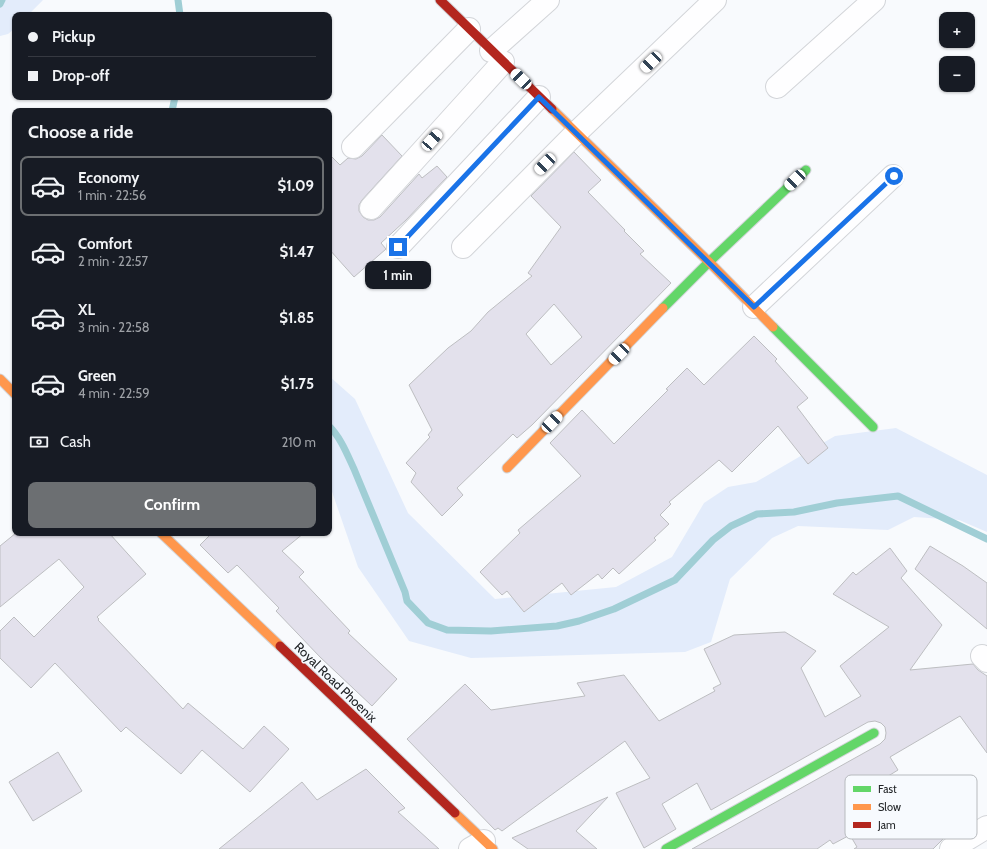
<!DOCTYPE html>
<html lang="en">
<head>
<meta charset="utf-8">
<style>
  body { margin:0; font-family:Cabin,sans-serif; background:#20242c; color:#f1f3f6; height:100vh; display:flex; flex-direction:column; font-size:15px; white-space:nowrap }
  * { box-sizing:border-box; margin:0 }
  p { font-size:13px; color:#9ea1a6 }
  .icon { flex:none; width:22px; height:22px; fill:none; stroke:currentColor; stroke-width:2; stroke-linecap:round; stroke-linejoin:round }
  .map { position:relative; flex:1; overflow:hidden }
  .sheet { position:absolute; left:12px; top:108px; width:320px; height:428px; display:flex; flex-direction:column; background:#171b24; border-radius:8px; box-shadow:0 1px 3px #0004 }
  .sheet>* { flex:none }
  .hud { position:absolute; left:12px; top:12px; width:320px; height:88px; border-radius:8px; box-shadow:0 1px 3px #0004; display:grid; align-content:center; height:88px; padding:0 16px; background:#171b24 }
  .tools { position:absolute; left:939px; top:12px; display:grid; gap:8px }
  .tools a { display:grid; place-items:center; width:36px; height:36px; border-radius:8px; background:#171b24; box-shadow:0 1px 3px #0004; font-size:20px }
  .end { position:absolute; width:18px; height:18px; margin:-9px; border:5px solid #1a73e8; background:#fff; box-shadow:0 0 0 2px #fff }
  .from { border-radius:50% }
  .bubble { position:absolute; height:28px; border-radius:8px; background:#171b24; box-shadow:0 1px 3px #0004; font-size:13px; font-weight:700; line-height:28px; text-align:center }
  .car { position:absolute; width:12px; height:24px; margin:-12px -6px; border-radius:5px; box-shadow:0 0 3px 1px #0007; background:linear-gradient(#fff 24%,#345 0 40%,#fff 0 76%,#345 0 86%,#fff 0) }
  .hud b { display:flex; align-items:center; gap:14px; height:38px; font-size:15px }
  .hud b+b { border-top:1px solid #363941 }
  .hud i { width:10px; height:10px; background:#f1f3f6 }
  ul { padding:0; list-style:none }
  li { display:flex; align-items:center; gap:12px; height:60px; margin:0 8px 6px; padding:0 8px; border:2px solid transparent; border-radius:8px }
  li div { flex:1 }
  li b { display:block; font-size:15px }
  li em { font-style:normal; font-weight:700 }
  li.current { border-color:#6c6f72 }
  li>.icon { width:36px; height:36px; stroke-width:1.5 }
  h2 { padding:0 16px; font-size:18px; line-height:48px }
  .pay { display:flex; align-items:center; gap:10px; height:44px; padding:0 16px; font-size:15px }
  .pay p { margin-inline-start:auto }
  .cta { display:flex; gap:8px; margin-top:auto; padding:8px 16px }
  .cta a { flex:1; height:46px; border-radius:8px; background:#6c6f72; color:#fff; font-size:16px; font-weight:700; line-height:46px; text-align:center }
  .map>svg:first-child { display:block }
  .green { fill:#e3ecfb }
  .lines { fill:none; stroke-linecap:round; stroke-linejoin:round }
  .stream { stroke:#a0ced5; stroke-width:7 }
  .building { fill:#e3e1ec; stroke:#bdbec1; fill-rule:evenodd }
  .street-casing { stroke:#d3d5d9; stroke-width:24 }
  .fast-casing { stroke:#d3d5d9; stroke-width:11 }
  .slow-casing { stroke:#d3d5d9; stroke-width:11 }
  .jam-casing { stroke:#d3d5d9; stroke-width:11 }
  .street { stroke:#fefeff; stroke-width:22 }
  .fast { stroke:#63d668; stroke-width:9 }
  .slow { stroke:#ff974d; stroke-width:9 }
  .jam { stroke:#b3261e; stroke-width:9 }
  .route { stroke:#1a73e8; stroke-width:5 }
  .labels { text-anchor:middle; dominant-baseline:central; stroke-width:3; stroke-linejoin:round; paint-order:stroke }
  .street-label { font-size:13px; fill:#212427; stroke:#f7fafe }
  .key { fill:#f7fafe; stroke:#b7babe; stroke-width:1 }
  .key-label { font-size:11px; fill:#212427 }
</style>
</head>
<body>
<div class="map">
<svg width="987" height="849" viewBox="0 0 987 849">
  <rect width="100%" height="100%" fill="#f8fafd"/>
  <g class="green">
    <path d="M0 0H43L28 15H15V28L8 34 0 36Z"/>
    <path d="M329 376 355 399 408 513 495 599 616 587 672 557 704 503 728 487 756 482 835 436 896 428 987 475V532L959 520 914 517 888 530 798 526 772 538 730 579 711 642 685 652 471 658 409 641 358 567 329 483Z"/>
  </g>
  <g class="lines">
    <g class="stream">
      <path d="M178 0 180 15"/>
      <path d="M0 4 2 0"/>
      <path d="M172 111 175 97"/>
      <path d="M329 426C341 438 347 454 354 469L405 592 407 601 428 623 447 630 491 631 557 626 579 621 614 609 675 580 713 540 731 526 757 514 794 512 837 503 898 496 987 539"/>
    </g>
  </g>
  <g class="building">
    <path d="M382 135 402 156 362 200 359 205V211L363 217 368 220H374L380 217 419 174 422 178 437 166 447 177 406 220 381 243 386 249 354 277 329 249V154L340 165 348 158 356 159 362 156Z"/>
    <path d="M574 152 601 180 588 192 625 230 624 231 644 251 640 254 671 283 532 425 517 438 513 434 457 488 463 495 442 516 411 482 416 473 406 463 430 437 428 435 432 430 409 385 448 348 471 331 488 312 532 276 528 273 561 227 531 196ZM554 304 582 337 551 365 526 334Z"/>
    <path d="M754 336 777 359 775 361 808 398 797 407 828 448 808 464 778 426 732 472 719 460 669 502 671 504 660 515 669 524 654 538 656 540 619 574 613 568 602 579 598 574 571 595 562 583 524 612 507 591 502 595 480 572 520 533 518 530 581 476 550 443 582 410 614 444 668 390 666 389 687 368 704 385Z"/>
    <path d="M16 533H109L146 574 97 617 99 619 98 620 183 709 188 703 243 749 264 726 289 749 250 792 202 750 181 774 126 727 121 732 55 663 31 688 0 658V631L14 617 34 637 84 587 59 559 0 607V546Z"/>
    <path d="M212 533H304L282 551 304 572 299 577 350 631 348 633 397 679 372 706 320 657 276 611 279 608 237 565 228 573 200 545Z"/>
    <path d="M930 546 963 566 987 583V629L915 569Z"/>
    <path d="M890 548 907 571 901 578 942 625 910 670 973 664 978 670 987 676V753L960 716 890 757 898 770 859 794 881 834 921 812 918 808 939 792 965 825 944 838 933 849H854L857 847 850 835 833 844 830 840 817 849H692L880 744 885 739 886 733 885 727 881 723 875 721 868 722 711 810 697 783 662 804 676 829 644 848 616 793 650 778 625 741 502 831 498 828 495 830 407 739 465 684 491 710 585 696 577 683 624 675 659 721 715 691 713 688 721 684 704 649 734 635 785 632 816 651 801 668 825 717 861 696 840 666 889 627 833 594 853 572 856 575Z"/>
    <path d="M58 752 82 791 33 821 9 782Z"/>
    <path d="M366 769 405 808 398 812 439 849H219L302 782 317 800Z"/>
    <path d="M608 797 576 831 597 849H528L512 838Z"/>
  </g>
  <g class="lines">
    <g class="street-casing">
      <g id="street">
        <path d="M491 51 548 0"/>
        <path d="M777 87 874 0"/>
        <path d="M353 147 469 29"/>
        <path d="M371 208 503 62"/>
        <path d="M398 247 539 97"/>
        <path d="M463 247 576 133 715 0"/>
        <path d="M754 307 893 176"/>
        <path d="M982 656 987 661"/>
        <path d="M470 849 484 841"/>
        <path d="M951 849 987 827"/>
      </g>
    </g>
    <g class="fast-casing">
      <g id="fast">
        <path d="M663 308 709 262 806 170"/>
        <path d="M773 327 873 427"/>
        <path d="M666 849 874 733"/>
      </g>
    </g>
    <g class="slow-casing">
      <g id="slow">
        <path d="M552 109 709 262 773 327"/>
        <path d="M0 379 15 394"/>
        <path d="M507 468 663 308"/>
        <path d="M161 533 280 646"/>
        <path d="M455 813 493 849"/>
      </g>
    </g>
    <g class="jam-casing">
      <g id="jam">
        <path d="M440 0 552 109"/>
        <path d="M280 646 455 813"/>
      </g>
    </g>
    <use href="#street" class="street"/>
    <use href="#fast" class="fast"/>
    <use href="#slow" class="slow"/>
    <use href="#jam" class="jam"/>
  </g>
  <g class="lines">
    <path class="route" d="M398 247 539 97 754 307 894 176"/>
  </g>
  <g class="labels">
    <g class="street-label">
      <text transform="translate(336 682) rotate(44)">Royal Road Phoenix</text>
    </g>
  </g>
  <rect x="845" y="775" width="132" height="64" rx="6" class="key"/>
  <rect x="853" y="786" width="18" height="6" fill="#63d668"/>
  <rect x="853" y="804" width="18" height="6" fill="#ff974d"/>
  <rect x="853" y="822" width="18" height="6" fill="#b3261e"/>
  <g class="key-label">
    <text x="878" y="793">Fast</text>
    <text x="878" y="811">Slow</text>
    <text x="878" y="829">Jam</text>
  </g>
</svg>
<div class="tools">
<a>+</a>
<a>−</a>
</div>
<i class="end from" style="left:894px;top:176px"></i>
<i class="end" style="left:398px;top:247px"></i>
<div class="bubble" style="left:365px;top:261px;width:66px">1 min</div>
<i class="car" style="left:651px;top:62px;rotate:226deg"></i>
<i class="car" style="left:521px;top:79px;rotate:314deg"></i>
<i class="car" style="left:432px;top:140px;rotate:42deg"></i>
<i class="car" style="left:545px;top:164px;rotate:225deg"></i>
<i class="car" style="left:795px;top:180px;rotate:226deg"></i>
<i class="car" style="left:619px;top:354px;rotate:224deg"></i>
<i class="car" style="left:552px;top:422px;rotate:44deg"></i>
<div class="hud">
<b><i class="from"></i>Pickup</b>
<b><i></i>Drop-off</b>
</div>
<section class="sheet">
<h2>Choose a ride</h2>
<ul>
<li class="current"><svg class="icon" aria-label="car" viewBox="0 0 24 24"><path d="M5 17H2v-5l4-1 3-4h7l3 4 3 1v5h-3M9 17h6M6 11h13"/><circle cx="7" cy="17" r="2"/><circle cx="17" cy="17" r="2"/></svg><div><b>Economy</b><p>1 min · 22:56</p></div><em>$1.09</em></li>
<li><svg class="icon" aria-label="car" viewBox="0 0 24 24"><path d="M5 17H2v-5l4-1 3-4h7l3 4 3 1v5h-3M9 17h6M6 11h13"/><circle cx="7" cy="17" r="2"/><circle cx="17" cy="17" r="2"/></svg><div><b>Comfort</b><p>2 min · 22:57</p></div><em>$1.47</em></li>
<li><svg class="icon" aria-label="car" viewBox="0 0 24 24"><path d="M5 17H2v-5l4-1 3-4h7l3 4 3 1v5h-3M9 17h6M6 11h13"/><circle cx="7" cy="17" r="2"/><circle cx="17" cy="17" r="2"/></svg><div><b>XL</b><p>3 min · 22:58</p></div><em>$1.85</em></li>
<li><svg class="icon" aria-label="car" viewBox="0 0 24 24"><path d="M5 17H2v-5l4-1 3-4h7l3 4 3 1v5h-3M9 17h6M6 11h13"/><circle cx="7" cy="17" r="2"/><circle cx="17" cy="17" r="2"/></svg><div><b>Green</b><p>4 min · 22:59</p></div><em>$1.75</em></li>
</ul>
<div class="pay"><svg class="icon" aria-label="cash" viewBox="0 0 24 24"><path d="M3 7h18v10H3z"/><circle cx="12" cy="12" r="2"/></svg>Cash<p>210 m</p></div>
<div class="cta"><a>Confirm</a></div>
</section>
</div>
</body>
</html>
